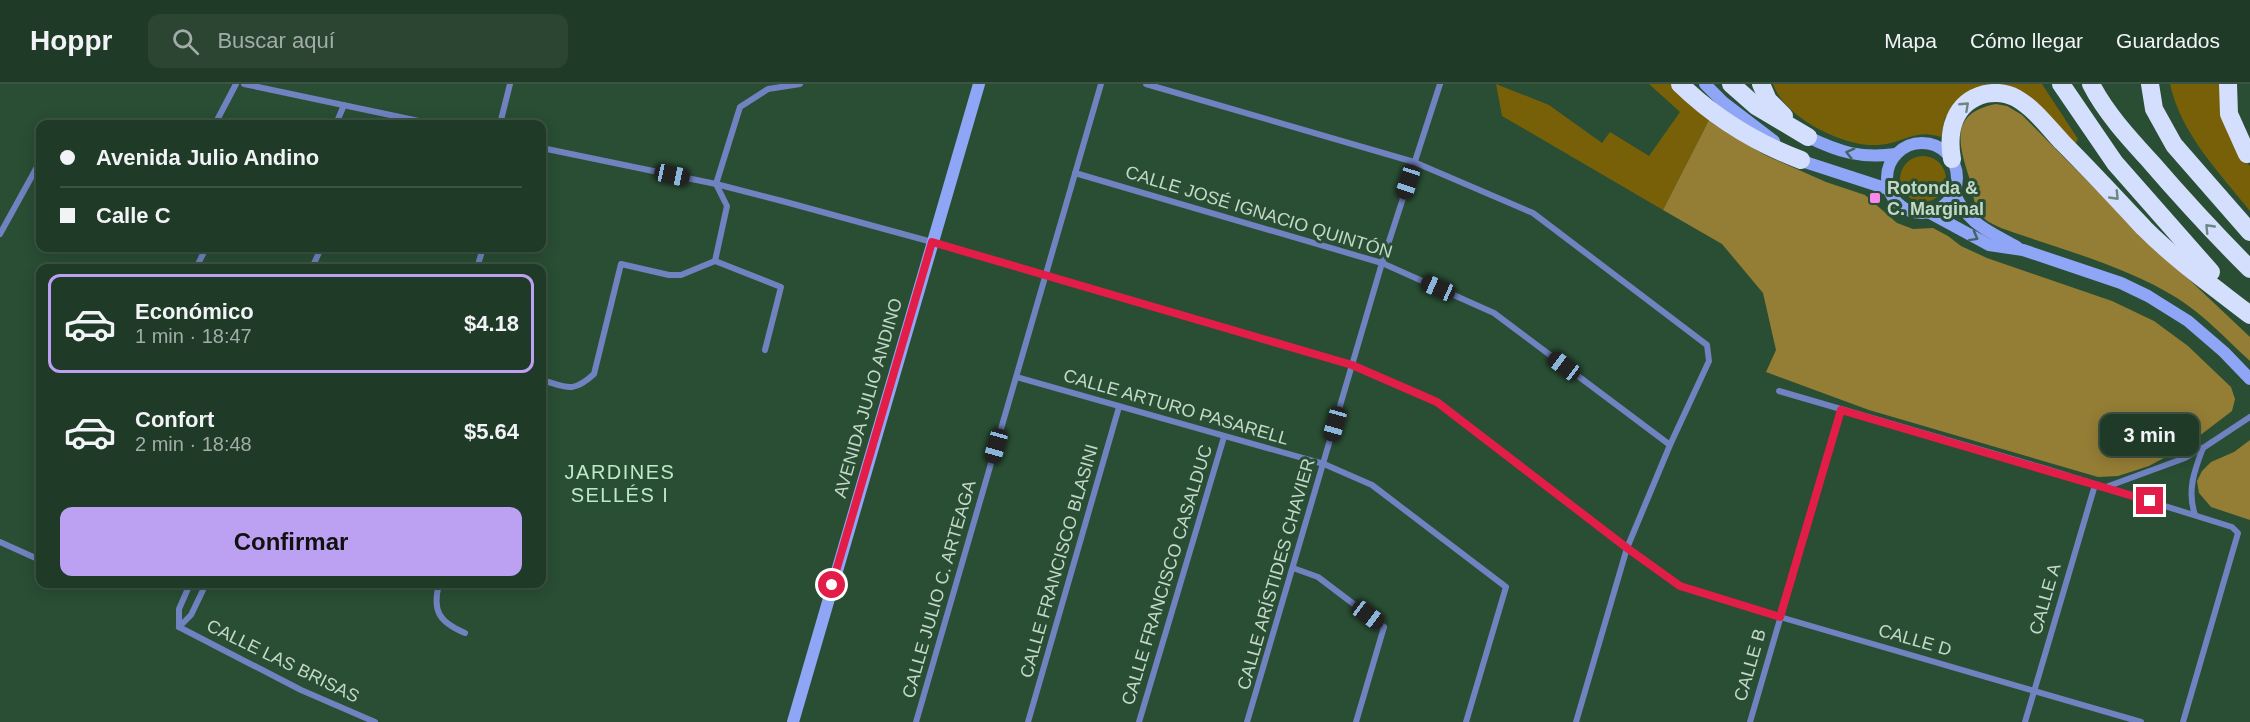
<!DOCTYPE html>
<html lang="es">
<head>
<meta charset="utf-8">
<style>
  body { margin:0; font-family:Helvetica,sans-serif; background:#2c4533; color:#f1f3f6; height:100vh; display:flex; flex-direction:column; font-size:22px; white-space:nowrap }
  * { box-sizing:border-box; margin:0 }
  p { font-size:20px; color:#a1ada7 }
  .icon { flex:none; width:33px; height:33px; fill:none; stroke:currentColor; stroke-width:2; stroke-linecap:round; stroke-linejoin:round }
  .map { position:relative; flex:1; overflow:hidden }
  .sheet { position:absolute; left:36px; top:180px; width:510px; height:324px; display:flex; flex-direction:column; background:#1f3a27; border-radius:12px; box-shadow:0 3px 15px #0003,0 0 0 2px #3c5444 }
  .sheet>* { flex:none }
  .top-card { position:absolute; left:36px; top:36px; width:510px; height:132px; border-radius:12px; box-shadow:0 3px 15px #0003,0 0 0 2px #3c5444; display:grid; align-content:center; height:132px; padding:0 24px; background:#1f3a27 }
  .end { position:absolute; width:27px; height:27px; margin:-14px; border:8px solid #e11d48; background:#fff; box-shadow:0 0 0 3px #fff }
  .from { border-radius:50% }
  .bubble { position:absolute; height:42px; border-radius:12px; background:#1f3a27; box-shadow:0 3px 15px #0003,0 0 0 2px #3c5444; font-size:20px; font-weight:700; line-height:42px; text-align:center }
  .car { position:absolute; width:18px; height:36px; margin:-18px -9px; border-radius:8px; box-shadow:0 0 4px 2px #0007; background:linear-gradient(#222 24%,#8ab4d8 0 40%,#222 0 76%,#8ab4d8 0 86%,#222 0) }
  .top-card b { display:flex; align-items:center; gap:21px; height:57px; font-size:22px }
  .top-card b+b { border-top:2px solid #3c5444 }
  .top-card i { width:15px; height:15px; background:#f1f3f6 }
  ul { padding:10px 0 0; list-style:none }
  li { display:flex; align-items:center; gap:18px; height:99px; margin:0 12px 9px; padding:0 12px; border:3px solid transparent; border-radius:12px }
  li div { flex:1 }
  li b { display:block; font-size:22px }
  li em { font-style:normal; font-weight:700 }
  li.active { border-color:#bca0f2 }
  li>.icon { width:54px; height:54px; stroke-width:1.5 }
  .button { display:flex; gap:12px; margin-top:auto; padding:12px 24px }
  .button a { flex:1; height:69px; border-radius:12px; background:#bca0f2; color:#111; font-size:24px; font-weight:700; line-height:69px; text-align:center }
  header { display:flex; align-items:center; gap:36px; box-sizing:border-box; height:84px; padding:0 30px; background:#1f3a27; border-bottom:2px solid #3c5444 }
  header strong { font-size:28px }
  nav { display:flex; gap:33px; margin-inline-start:auto; font-size:21px }
  .search { width:420px; height:54px; background:#2c4533; display:flex; align-items:center; gap:15px; box-sizing:border-box; padding:0 21px; border-radius:12px; color:#a1ada7; font-size:22px }
  .map>svg:first-child { display:block }
  .green { fill:#786008 }
  .forest { fill:#947d35 }
  .lines { fill:none; stroke-linecap:round; stroke-linejoin:round }
  .street { stroke:#7182c1; stroke-width:6 }
  .secondary { stroke:#8fa5f5; stroke-width:12 }
  .highway { stroke:#d4defd; stroke-width:18 }
  .oneway { stroke:#6d8884 }
  .oneway2 { stroke:#426464 }
  .route { stroke:#e11d48; stroke-width:8 }
  .poi-dot { fill:#f888ea; stroke:#294e34; stroke-width:2 }
  .labels { text-anchor:middle; dominant-baseline:central; stroke-width:6; stroke-linejoin:round; paint-order:stroke }
  .poi-label { font-size:18px; font-weight:bold; fill:#c4d8c8; stroke:#294e34; text-anchor:start }
  .street-label { font-size:18px; fill:#c4d8c8; stroke:#294e34 }
  .neighbourhood-label { font-size:20px; letter-spacing:1.5px; fill:#bfe8c8; stroke:#294e34 }
</style>
</head>
<body>
<header>
<strong>Hoppr</strong>
<div class="search"><svg class="icon" aria-label="search" viewBox="0 0 24 24"><circle cx="10" cy="10" r="6"/><path d="M15 15l6 6"/></svg>Buscar aquí</div>
<nav><a>Mapa</a><a>Cómo llegar</a><a>Guardados</a></nav>
</header>
<div class="map">
<svg width="2250" height="638" viewBox="0 0 2250 638">
  <rect width="100%" height="100%" fill="#294e34"/>
  <g class="green">
    <path d="M1496 0 1549 21 1602 59 1610 48 1649 72 1680 28 1649 0H1671L1687 17 1710 34 1663 126 1502 32Z"/>
    <path d="M1773 0H2042L2078 55 2076 59 2070 58 2028 16H1958L1945 34 1941 53C1914 44 1903 60 1878 61 1843 63 1785 34 1773 0Z"/>
    <path d="M2170 0H2225L2246 77 2250 82V127C2219 88 2181 50 2170 0Z"/>
    <circle cx="1923" cy="95" r="23"/>
  </g>
  <g class="forest">
    <path d="M1996 20 2007 22 2022 31 2125 135 2250 253V277C2227 256 2204 231 2177 214 2124 181 2059 165 2001 144 1996 141 1989 139 1985 135 1973 125 1974 110 1970 96 1959 62 1948 29 1996 20Z"/>
    <path d="M1710 34 1738 55 1765 71 1826 98 1865 111 1897 139 1913 145 1933 144 1948 152 1961 162 1987 174 2112 217 2154 237 2188 262 2231 303 2235 315 2232 327 2186 362 2149 382 2118 392 2098 393 1869 326 1766 288 1776 266 1763 209 1722 160 1663 126Z"/>
    <path d="M2250 356V436L2211 423 2199 409 2197 397 2202 387 2211 378 2234 368Z"/>
  </g>
  <g class="lines">
    <g class="street">
      <path d="M244 0 433 40"/>
      <path d="M1146 0 1414 78 1533 129 1707 261 1709 277 1670 361 1627 464 1576 638"/>
      <path d="M215 40 236 0"/>
      <path d="M336 40 344 21"/>
      <path d="M500 40 510 0"/>
      <path d="M542 64 716 100 782 117 932 158 1352 281 1437 318 1627 464 1680 502 1780 533 2141 638"/>
      <path d="M1075 89 1382 179 1494 229 1670 361"/>
      <path d="M0 150 37 83"/>
      <path d="M715 177 781 203 765 266"/>
      <path d="M196 184 206 164"/>
      <path d="M312 184 321 164"/>
      <path d="M477 184 483 164"/>
      <path d="M1016 293 1324 380 1372 401 1506 503 1466 638"/>
      <path d="M542 296C567 303 572 310 594 290L621 180 669 191H681L715 177 727 122 716 100 740 23 768 5 800 0"/>
      <path d="M1779 307 2046 385 2232 443 2238 449 2183 638"/>
      <path d="M2106 403 2185 374 2202 364"/>
      <path d="M2195 431C2187 407 2194 387 2203 364L2250 333"/>
      <path d="M0 458 40 476"/>
      <path d="M1293 484 1318 493 1384 543 1356 638"/>
      <path d="M439 500C432 527 439 538 465 549"/>
      <path d="M179 543 301 606 375 638"/>
      <path d="M179 543 191 531 204 504 203 500"/>
      <path d="M179 543V525L190 500"/>
      <path d="M916 638 1101 0"/>
      <path d="M1028 638 1119 323"/>
      <path d="M1139 638 1224 353"/>
      <path d="M1247 638 1382 179 1440 0"/>
      <path d="M1750 638 1841 326"/>
      <path d="M2025 638 2095 401"/>
    </g>
    <g class="secondary">
      <path d="M1705 0 1723 18 1774 57"/>
      <path d="M1808 53C1839 68 1861 75 1896 70"/>
      <circle cx="1922" cy="94" r="35"/>
      <path d="M1796 72 1808 79 1888 105"/>
      <path d="M1954 108C1967 140 1989 147 2017 163"/>
      <path d="M1930 129 1989 161 2023 166 2121 199 2148 212 2188 237 2224 268 2250 295"/>
      <path d="M793 638 979 0"/>
    </g>
    <g class="highway">
      <path d="M1680 0C1715 34 1756 59 1801 76"/>
      <path d="M1731 0 1756 22 1808 53"/>
      <path d="M1761 0 1768 16 1784 32"/>
      <path d="M2061 0 2115 79 2211 188"/>
      <path d="M2091 0C2105 28 2129 54 2150 77 2182 114 2215 150 2250 185"/>
      <path d="M2150 0 2154 25 2174 61 2250 148"/>
      <path d="M2228 0 2229 30 2247 70"/>
      <path d="M1952 75C1947 47 1954 18 1985 10 1995 8 2007 9 2016 14 2034 24 2048 43 2062 58 2090 86 2117 115 2144 144 2176 176 2214 203 2250 231"/>
    </g>
  </g>
  <defs><path id="oneway-chevron" d="M-2-3.5L2.5 0L-2 3.5" fill="none" stroke-width="1.6" stroke-linecap="round" stroke-linejoin="round" transform="scale(1.5)"/></defs>
  <g class="oneway">
    <use href="#oneway-chevron" transform="translate(1965 22) rotate(-43)"/>
    <use href="#oneway-chevron" transform="translate(2115 112) rotate(46)"/>
    <use href="#oneway-chevron" transform="translate(2209 144) rotate(-134)"/>
  </g>
  <g class="oneway2">
    <use href="#oneway-chevron" transform="translate(1850 69) rotate(-165)"/>
    <use href="#oneway-chevron" transform="translate(1974 153) rotate(29)"/>
  </g>
  <g class="lines">
    <path class="route" d="M832 501 932 158 1352 281 1437 318 1627 464 1680 502 1780 533 1841 326 2150 417"/>
  </g>
  <rect class="poi-dot" x="1869" y="108" width="12" height="12" rx="3"/>
  <g class="labels">
    <g class="poi-label">
      <text x="1887" y="104">Rotonda &amp;<tspan x="1887" dy="21">C. Marginal</tspan></text>
    </g>
    <g class="street-label">
      <text transform="translate(1259 128) rotate(17)">CALLE JOSÉ IGNACIO QUINTÓN</text>
      <text transform="translate(868 314) rotate(-74)">AVENIDA JULIO ANDINO</text>
      <text transform="translate(1176 323) rotate(16)">CALLE ARTURO PASARELL</text>
      <text transform="translate(1059 477) rotate(-74)">CALLE FRANCISCO BLASINI</text>
      <text transform="translate(1276 490) rotate(-74)">CALLE ARÍSTIDES CHAVIER</text>
      <text transform="translate(1167 491) rotate(-73)">CALLE FRANCISCO CASALDUC</text>
      <text transform="translate(939 505) rotate(-74)">CALLE JULIO C. ARTEAGA</text>
      <text transform="translate(2045 515) rotate(-74)">CALLE A</text>
      <text transform="translate(1915 556) rotate(16)">CALLE D</text>
      <text transform="translate(283 577) rotate(26)">CALLE LAS BRISAS</text>
      <text transform="translate(1750 581) rotate(-74)">CALLE B</text>
    </g>
    <g class="neighbourhood-label">
      <text x="620" y="388">JARDINES<tspan x="620" dy="23">SELLÉS I</tspan></text>
    </g>
  </g>
</svg>
<i class="end from" style="left:832px;top:501px"></i>
<i class="end" style="left:2150px;top:417px"></i>
<div class="bubble" style="left:2100px;top:330px;width:99px">3 min</div>
<i class="car" style="left:672px;top:91px;rotate:102deg"></i>
<i class="car" style="left:1408px;top:98px;rotate:198deg"></i>
<i class="car" style="left:1438px;top:204px;rotate:294deg"></i>
<i class="car" style="left:1564px;top:282px;rotate:307deg"></i>
<i class="car" style="left:1335px;top:340px;rotate:196deg"></i>
<i class="car" style="left:996px;top:362px;rotate:196deg"></i>
<i class="car" style="left:1368px;top:531px;rotate:127deg"></i>
<div class="top-card">
<b><i class="from"></i>Avenida Julio Andino</b>
<b><i></i>Calle C</b>
</div>
<section class="sheet">
<ul>
<li class="active"><svg class="icon" aria-label="car" viewBox="0 0 24 24"><path d="M5 17H2v-5l4-1 3-4h7l3 4 3 1v5h-3M9 17h6M6 11h13"/><circle cx="7" cy="17" r="2"/><circle cx="17" cy="17" r="2"/></svg><div><b>Económico</b><p>1 min · 18:47</p></div><em>$4.18</em></li>
<li><svg class="icon" aria-label="car" viewBox="0 0 24 24"><path d="M5 17H2v-5l4-1 3-4h7l3 4 3 1v5h-3M9 17h6M6 11h13"/><circle cx="7" cy="17" r="2"/><circle cx="17" cy="17" r="2"/></svg><div><b>Confort</b><p>2 min · 18:48</p></div><em>$5.64</em></li>
</ul>
<div class="button"><a>Confirmar</a></div>
</section>
</div>
</body>
</html>
